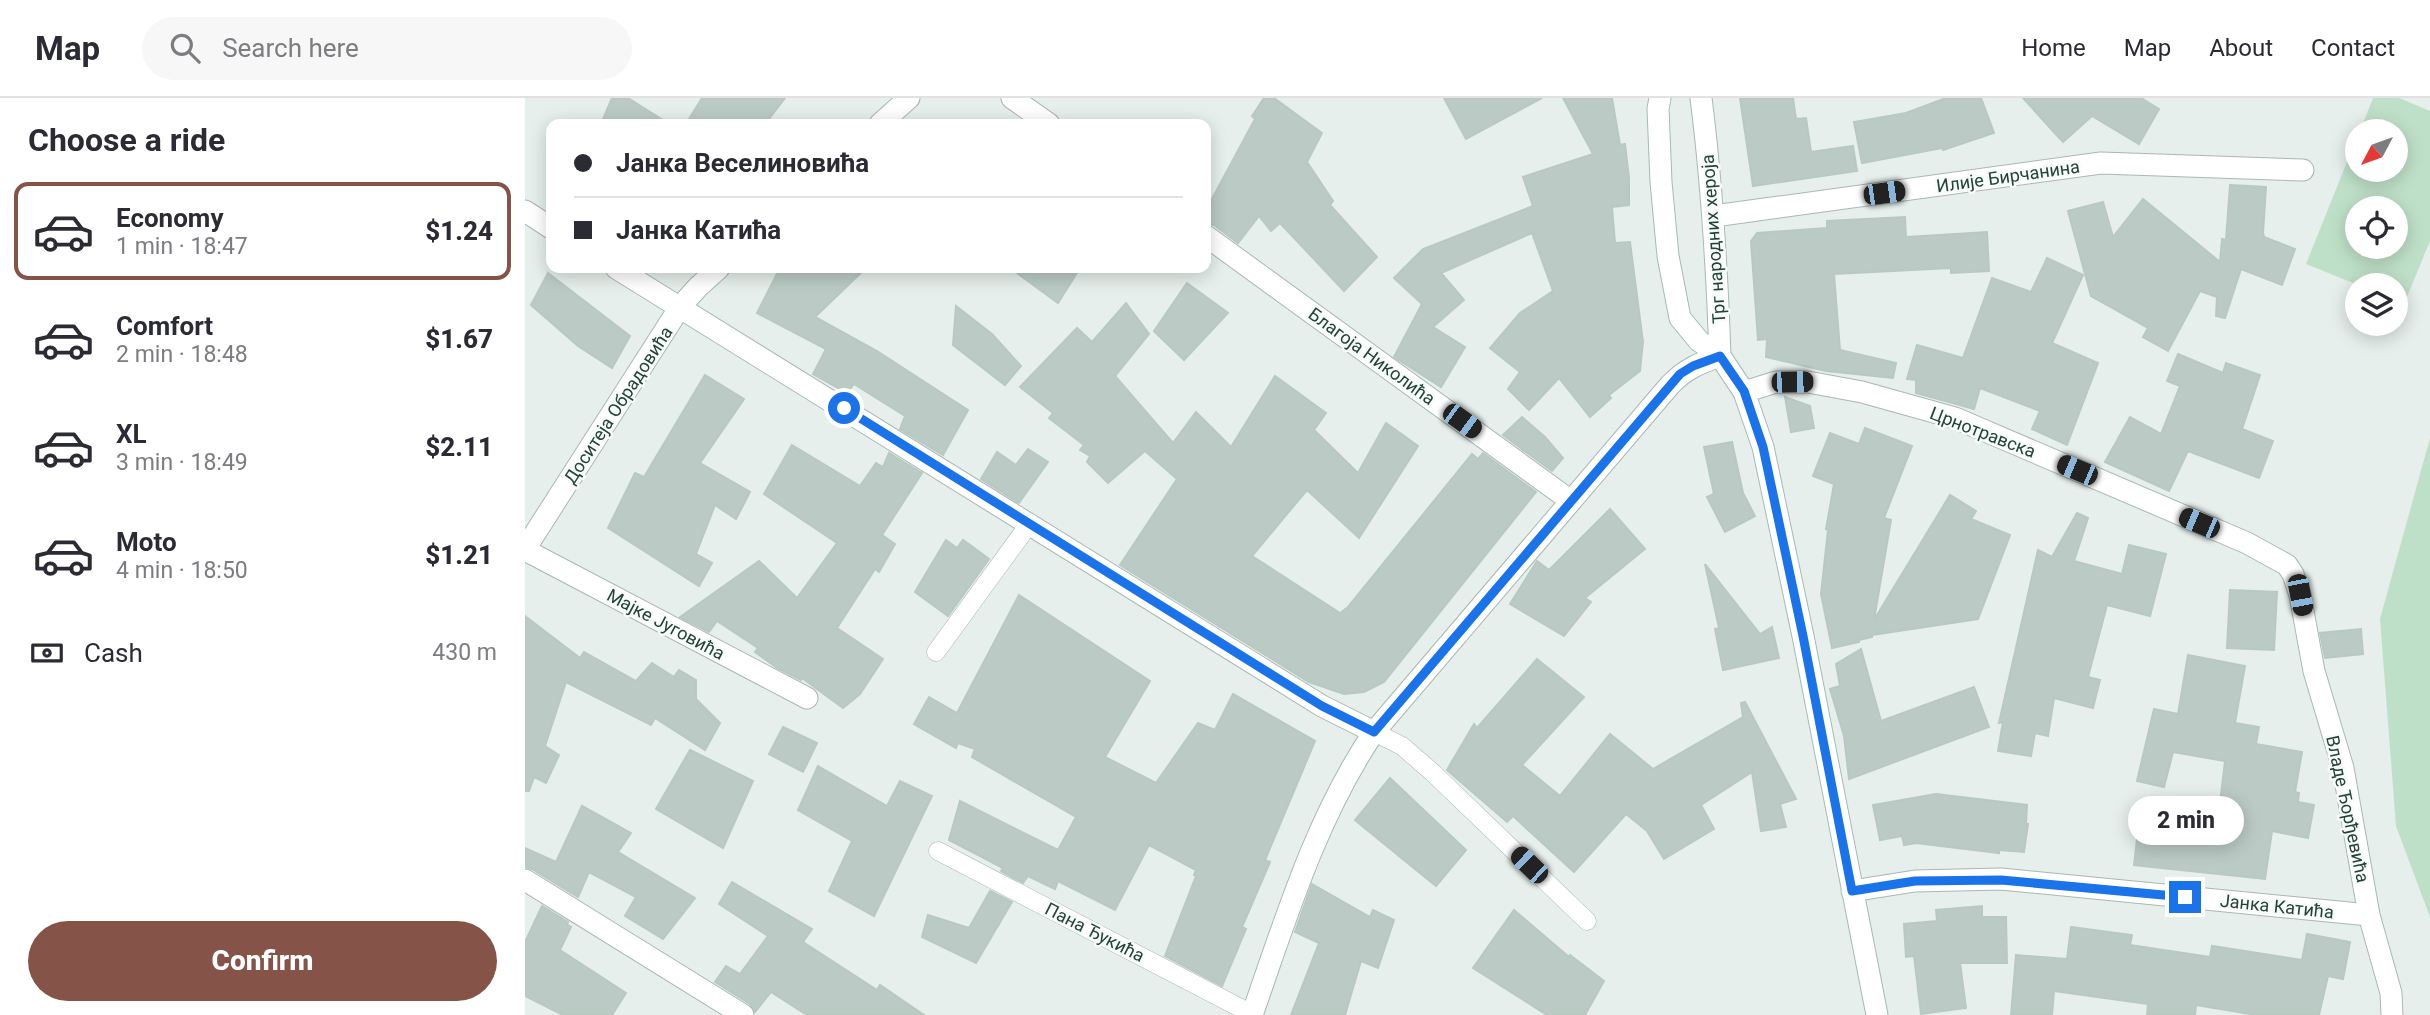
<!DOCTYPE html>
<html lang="en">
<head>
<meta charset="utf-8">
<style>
  body { margin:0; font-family:Roboto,sans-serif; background:#f7f7f7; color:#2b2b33; height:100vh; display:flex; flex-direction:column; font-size:26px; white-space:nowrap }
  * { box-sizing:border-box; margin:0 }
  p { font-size:23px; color:#7c7c81 }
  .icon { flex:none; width:38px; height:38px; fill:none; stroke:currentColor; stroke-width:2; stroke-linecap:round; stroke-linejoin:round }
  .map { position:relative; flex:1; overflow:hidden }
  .panel { display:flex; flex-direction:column; background:#fff; width:525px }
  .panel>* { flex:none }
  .banner { position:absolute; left:21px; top:21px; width:665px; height:154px; border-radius:14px; box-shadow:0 4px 18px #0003; display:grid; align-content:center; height:154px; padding:0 28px; background:#fff }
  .needle { width:46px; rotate:229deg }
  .tools { position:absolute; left:1820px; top:21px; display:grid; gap:14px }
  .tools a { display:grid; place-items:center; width:63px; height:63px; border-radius:50%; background:#fff; box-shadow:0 4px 18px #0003; font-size:35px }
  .end { position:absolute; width:32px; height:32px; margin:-16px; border:9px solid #1a73e8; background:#fff; box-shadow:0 0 0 4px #fff }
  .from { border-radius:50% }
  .bubble { position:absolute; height:49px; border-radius:24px; background:#fff; box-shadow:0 4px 18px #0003; font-size:23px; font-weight:800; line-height:49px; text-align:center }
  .car { position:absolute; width:21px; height:42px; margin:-21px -10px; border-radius:9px; box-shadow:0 0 5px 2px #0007; background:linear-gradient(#222 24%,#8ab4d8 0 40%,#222 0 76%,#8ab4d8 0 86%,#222 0) }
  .banner b { display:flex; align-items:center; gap:24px; height:66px; font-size:26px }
  .banner b+b { border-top:2px solid #e1e1e2 }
  .banner i { width:18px; height:18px; background:#2b2b33 }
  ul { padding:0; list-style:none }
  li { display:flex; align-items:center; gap:21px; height:98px; margin:0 14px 10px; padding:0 14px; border:4px solid transparent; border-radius:14px }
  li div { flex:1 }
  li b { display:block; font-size:26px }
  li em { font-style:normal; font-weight:800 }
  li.on { border-color:#855347 }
  li>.icon { width:63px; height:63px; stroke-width:1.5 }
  h2 { padding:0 28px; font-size:32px; line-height:84px }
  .pay { display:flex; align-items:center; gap:18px; height:77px; padding:0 28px; font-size:26px }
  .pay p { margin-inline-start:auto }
  .cta { display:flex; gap:14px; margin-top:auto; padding:14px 28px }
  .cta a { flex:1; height:80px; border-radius:42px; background:#855347; color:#fff; font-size:28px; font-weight:800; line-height:80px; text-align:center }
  header { display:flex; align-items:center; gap:42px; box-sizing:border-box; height:98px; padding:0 35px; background:#fff; border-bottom:2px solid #e1e1e2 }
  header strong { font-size:33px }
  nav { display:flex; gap:38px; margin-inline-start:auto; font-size:24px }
  .search { width:490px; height:63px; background:#f7f7f7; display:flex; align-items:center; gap:18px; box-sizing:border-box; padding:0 24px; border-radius:38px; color:#7c7c81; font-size:26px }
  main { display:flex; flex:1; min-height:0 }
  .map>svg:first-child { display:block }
  .green { fill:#bfe0c8; fill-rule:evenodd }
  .building { fill:#bbcac4; stroke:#b8c9c2; stroke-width:2 }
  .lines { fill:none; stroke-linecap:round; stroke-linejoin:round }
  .lane-casing { stroke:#a8b8b2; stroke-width:19 }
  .street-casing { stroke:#a8b8b2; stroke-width:23 }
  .secondary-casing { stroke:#a4bbb3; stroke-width:23 }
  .lane { stroke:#fff; stroke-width:18 }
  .street { stroke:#fff; stroke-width:21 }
  .secondary { stroke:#fff; stroke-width:21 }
  .route { stroke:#1a73e8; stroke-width:9 }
  .labels { text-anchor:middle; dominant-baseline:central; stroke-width:5; stroke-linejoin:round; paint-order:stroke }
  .street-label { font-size:18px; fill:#24423a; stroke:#f7fbf9 }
</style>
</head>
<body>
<header>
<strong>Map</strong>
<div class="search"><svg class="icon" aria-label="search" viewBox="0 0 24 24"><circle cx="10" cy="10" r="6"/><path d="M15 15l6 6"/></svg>Search here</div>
<nav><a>Home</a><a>Map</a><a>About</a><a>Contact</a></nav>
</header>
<main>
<section class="panel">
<h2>Choose a ride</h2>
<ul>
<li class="on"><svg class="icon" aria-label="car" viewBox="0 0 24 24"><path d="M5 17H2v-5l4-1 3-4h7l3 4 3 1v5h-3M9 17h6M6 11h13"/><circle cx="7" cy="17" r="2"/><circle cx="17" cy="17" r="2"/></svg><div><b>Economy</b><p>1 min · 18:47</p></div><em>$1.24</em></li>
<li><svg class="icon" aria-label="car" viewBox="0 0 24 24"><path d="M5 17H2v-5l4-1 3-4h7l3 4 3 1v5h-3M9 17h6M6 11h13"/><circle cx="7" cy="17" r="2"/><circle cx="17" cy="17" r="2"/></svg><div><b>Comfort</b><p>2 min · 18:48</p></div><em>$1.67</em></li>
<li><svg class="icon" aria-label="car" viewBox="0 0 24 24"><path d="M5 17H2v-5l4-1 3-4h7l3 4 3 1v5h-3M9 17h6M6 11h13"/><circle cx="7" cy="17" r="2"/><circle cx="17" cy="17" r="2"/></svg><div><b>XL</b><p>3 min · 18:49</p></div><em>$2.11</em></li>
<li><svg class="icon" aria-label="car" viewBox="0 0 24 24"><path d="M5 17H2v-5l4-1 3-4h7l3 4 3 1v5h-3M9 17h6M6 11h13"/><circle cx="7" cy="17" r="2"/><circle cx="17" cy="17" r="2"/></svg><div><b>Moto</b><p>4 min · 18:50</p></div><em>$1.21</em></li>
</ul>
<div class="pay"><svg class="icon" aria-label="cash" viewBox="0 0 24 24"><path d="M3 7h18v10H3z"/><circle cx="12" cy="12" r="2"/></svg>Cash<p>430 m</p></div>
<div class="cta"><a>Confirm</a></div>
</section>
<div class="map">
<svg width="1905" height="917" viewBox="0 0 1905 917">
  <rect width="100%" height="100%" fill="#e6efeb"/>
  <g class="green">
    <path d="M1848 0H1874L1905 13V143L1879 206 1871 203V187H1833L1781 166 1832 39V72H1871V33H1835ZM1832 110H1871V149H1832Z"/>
    <path d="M1905 340V819L1871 728 1855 521Z"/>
  </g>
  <g class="building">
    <path d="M87 0H103L144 26H76Z"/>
    <path d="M177 0H260L240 26H161Z"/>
    <path d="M739 0H749L797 35 782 64 808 103 805 107 852 159 819 193 755 125 746 133 734 118 713 145 689 127 681 125V112L730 21 727 18Z"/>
    <path d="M919 0H1017L941 41Z"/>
    <path d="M1038 0H1087L1095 47 1100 46 1104 80V107L1087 109 1090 145 1105 144 1118 244 1115 273 1084 297 1086 300 1065 319 1034 280 1004 312 983 291 995 274 965 250 995 215 1028 193 1007 135 916 175 939 202 908 229 940 249 916 289 869 259 897 206 869 180 898 151 1008 108 998 79 1068 56Z"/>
    <path d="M1215 0H1268L1271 21 1281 20 1286 54 1328 48 1332 73 1228 88Z"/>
    <path d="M1421 0H1456L1469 35 1418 52 1417 50 1337 65 1329 24 1381 15Z"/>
    <path d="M1498 0H1616L1634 11 1614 46 1567 18 1538 44Z"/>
    <path d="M1705 87 1741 89 1738 135 1739 139 1770 151 1757 187 1716 171 1700 220 1691 218 1692 199 1675 193 1643 253 1618 239 1623 230 1566 198 1543 113 1578 104 1588 139 1618 101 1695 164 1697 141 1701 142Z"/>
    <path d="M1380 119 1381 139 1462 134 1464 173 1426 175V170L1309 176 1315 252 1371 265 1368 280 1301 273 1241 259 1242 241 1233 242 1226 143 1232 135 1302 130V123Z"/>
    <path d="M1522 160 1558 177 1527 245 1573 265 1542 347 1507 331 1515 313 1455 290 1449 311 1391 295V282L1382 281 1392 247 1438 260 1467 180 1506 194Z"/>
    <path d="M255 170H341L290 219 352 253 443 312 418 357 375 331 380 318 329 286 322 295 288 276 301 251 232 215Z"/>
    <path d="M485 170H555L533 205Z"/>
    <path d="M23 175 105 238 87 270 53 248 6 207Z"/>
    <path d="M662 185 703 215 659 262 629 233Z"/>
    <path d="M601 205 624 236 590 278 648 345 671 314 706 349 750 278 801 315 789 332 833 375 861 325 893 348 834 440 782 392 727 458 815 515 823 509 947 356 953 361 958 355 1011 394 859 584 839 594 819 596 784 584 595 467 652 381 620 353 583 385 562 364 565 358 555 352 559 347 524 320 528 315 495 289 552 230 567 244Z"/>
    <path d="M431 208 467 236 496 268 480 287 428 247Z"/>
    <path d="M1653 256 1698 275 1701 265 1735 277 1717 331 1748 343 1734 380 1663 353 1644 393 1580 364 1605 319 1636 336 1655 288 1642 283Z"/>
    <path d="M180 277 219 301 175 365 225 394 211 421 190 407 171 456 187 465 174 488 83 430 110 375 119 379Z"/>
    <path d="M1260 299 1285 308 1289 330 1266 334Z"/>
    <path d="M997 319 1020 339 1038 360 1027 373 978 337Z"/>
    <path d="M1340 330 1387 348 1359 420 1366 422 1349 522 1425 397 1451 413 1446 421 1485 437 1453 521 1347 537V539L1334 542V544L1307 550 1296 496 1303 432 1301 431 1309 386 1288 378 1305 335 1334 346Z"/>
    <path d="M1207 344 1218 395 1230 418 1200 434 1182 399 1189 396 1179 349Z"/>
    <path d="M267 347 335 388 351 365 358 369 364 355 397 375 357 437 370 446 354 474 350 471 312 530 358 561 335 596 318 610 277 580 276 582 252 570 230 554 233 550 192 523 184 534 155 519 234 463 272 500 312 445 239 396Z"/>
    <path d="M503 351 523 364 494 405 456 381 472 354 491 367Z"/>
    <path d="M1085 411 1120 451 1060 500 1066 504 1039 538 985 506 1012 463 1024 472Z"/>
    <path d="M1552 415 1563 420 1549 463 1597 476 1604 447 1641 456 1625 518 1582 507 1563 579 1575 582 1568 610 1529 600 1523 638 1510 635 1506 658 1473 653 1478 624 1474 625 1513 452 1527 459Z"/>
    <path d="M421 442 432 450 438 442 464 461 423 518 390 494Z"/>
    <path d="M1180 466 1235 536 1247 529 1254 560 1198 572 1190 531 1194 530Z"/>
    <path d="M1705 492 1752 494 1749 552 1702 550Z"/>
    <path d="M494 497 625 583 580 659 631 685 673 625 690 632 708 596 790 643 740 762 745 764 717 829 721 831 697 888 640 858 671 778 669 777 671 772 624 747 590 812 533 783 530 791 503 778 498 785 476 773 478 770 424 742 435 703 533 752 551 719 447 659 450 651 433 645 431 650 389 626 404 599 432 615Z"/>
    <path d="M0 518 55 560 59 554 111 583 127 565 149 579 154 572 171 582V601L195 625 180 652 130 620 126 627 41 584 20 648 34 657 21 685 9 679 4 693H0Z"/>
    <path d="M1836 531 1838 556 1800 560 1795 535Z"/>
    <path d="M1336 551 1356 623 1449 589 1464 629 1324 681 1319 638 1305 591 1315 588 1311 566Z"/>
    <path d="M1663 557 1720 568 1710 625 1734 629 1731 646 1777 654 1770 694 1774 695 1773 704 1789 707 1783 740 1747 733 1740 781 1609 767 1615 715 1642 718 1640 736 1691 739 1700 663 1648 654 1639 689 1612 683 1629 611 1653 616Z"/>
    <path d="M1012 561 1059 599 997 667 1035 698 1085 636 1128 671 1218 619 1216 605 1220 604 1271 701 1255 706 1261 729 1236 733 1227 674 1176 707 1189 731 1139 761 1122 733 1101 716 1049 774 988 718 982 724 922 672 949 626 952 630Z"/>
    <path d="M258 629 292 645 278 674 244 656Z"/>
    <path d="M165 652 228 683 198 750 131 711Z"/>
    <path d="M293 668 362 708 375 683 407 698 349 818 304 793 327 743 273 712Z"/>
    <path d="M865 680 941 752 911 788 830 722Z"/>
    <path d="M1411 696 1502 707 1501 726H1503L1499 754 1474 752V755L1391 745 1379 747 1377 738 1355 742 1348 707Z"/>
    <path d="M57 708 106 735 93 754 170 800 138 841 100 818 111 799 64 774 53 799 7 771 0 769V750L31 764Z"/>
    <path d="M207 784 287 831 278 844 352 892 355 887 399 917H282L246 894 230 914 225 906 190 884 201 868 215 876 243 838 194 806Z"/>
    <path d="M787 786 845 819 848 812 869 822 853 870 836 863 820 917H766L794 845 770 834Z"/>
    <path d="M465 793 487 804 451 865 397 839 403 817 444 830Z"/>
    <path d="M17 808 43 824 42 827 46 829 35 852 101 895 87 917H38L0 898V844Z"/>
    <path d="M1457 808V819H1481L1482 865H1435L1441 910 1396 916 1389 858 1381 859 1379 826 1412 823 1411 812Z"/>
    <path d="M989 812 1044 859 1045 857 1079 883 1060 917H1022L948 870Z"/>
    <path d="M1546 829 1607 837 1605 847 1685 859 1687 848 1777 862 1782 836 1825 844 1818 881 1803 878 1794 917H1731L1671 907 1670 917H1622L1623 906 1529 893 1527 917H1486L1491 857 1542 861Z"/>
  </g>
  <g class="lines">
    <g class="lane-casing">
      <g id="lane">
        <path d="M411 554 505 425"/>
        <path d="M849 634 877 648 907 674 1062 823"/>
        <path d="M413 753 727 916"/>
      </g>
    </g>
    <g class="street-casing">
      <g id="street">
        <path d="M487 0 524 26"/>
        <path d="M355 26 384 0"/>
        <path d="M0 113 26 130"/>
        <path d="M1189 118 1576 65 1778 72"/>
        <path d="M681 138 1046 403"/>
        <path d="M91 170 797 608 849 634"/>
        <path d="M1219 294 1251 284H1283L1337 294 1430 320 1722 445 1762 467 1768 476 1775 497 1789 573 1818 670 1844 817 1866 895 1867 917"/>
        <path d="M0 451 155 209 173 189 194 170"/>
        <path d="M0 452 282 600"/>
        <path d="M0 782 218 917"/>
        <path d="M1327 793 1390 783 1476 781 1844 817"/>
        <path d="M727 917C761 820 791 720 849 634L1145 287C1160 271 1175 265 1195 258"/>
      </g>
    </g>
    <g class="secondary-casing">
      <g id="secondary">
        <path d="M1135 0 1133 11 1136 84 1143 158 1155 220 1174 243 1195 258 1219 294 1238 349 1278 538 1352 917"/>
        <path d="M1176 0C1187 86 1192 171 1195 258"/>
      </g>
    </g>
    <use href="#lane" class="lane"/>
    <use href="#street" class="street"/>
    <use href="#secondary" class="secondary"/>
  </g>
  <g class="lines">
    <path class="route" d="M319 310 797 608 849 634 1155 276 1168 268 1195 258 1219 293 1238 349 1278 538 1327 793 1390 783 1476 782 1660 799"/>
  </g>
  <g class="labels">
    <g class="street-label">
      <text transform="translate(1483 78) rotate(-8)">Илије Бирчанина</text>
      <text transform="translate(1188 141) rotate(-94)">Трг народних хероја</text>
      <text transform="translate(847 258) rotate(36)">Благоја Николића</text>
      <text transform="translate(93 307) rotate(-57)">Доситеја Обрадовића</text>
      <text transform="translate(1458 334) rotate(21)">Црнотравска</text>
      <text transform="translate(141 526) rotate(28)">Мајке Југовића</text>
      <text transform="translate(1823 711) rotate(78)">Владе Ђорђевића</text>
      <text transform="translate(1752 808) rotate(6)">Јанка Катића</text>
      <text transform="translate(570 834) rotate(27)">Пана Ђукића</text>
    </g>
  </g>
</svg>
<div class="tools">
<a><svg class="needle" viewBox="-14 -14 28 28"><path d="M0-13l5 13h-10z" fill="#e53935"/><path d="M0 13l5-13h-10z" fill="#7c7c81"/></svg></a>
<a><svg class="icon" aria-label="locate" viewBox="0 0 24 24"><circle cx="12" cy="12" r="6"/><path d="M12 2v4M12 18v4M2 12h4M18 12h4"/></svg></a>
<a><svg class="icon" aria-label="layers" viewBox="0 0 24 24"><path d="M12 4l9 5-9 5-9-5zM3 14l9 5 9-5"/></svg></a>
</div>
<i class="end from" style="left:319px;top:310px"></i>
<i class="end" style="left:1660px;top:799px"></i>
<div class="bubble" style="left:1603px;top:698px;width:116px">2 min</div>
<i class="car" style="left:1359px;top:95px;rotate:82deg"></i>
<i class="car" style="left:1267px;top:284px;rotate:89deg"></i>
<i class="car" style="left:937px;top:323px;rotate:126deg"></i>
<i class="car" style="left:1552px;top:372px;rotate:293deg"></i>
<i class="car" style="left:1674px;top:425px;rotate:293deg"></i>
<i class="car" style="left:1775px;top:497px;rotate:169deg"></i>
<i class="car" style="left:1004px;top:767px;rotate:314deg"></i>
<div class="banner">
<b><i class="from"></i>Јанка Веселиновића</b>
<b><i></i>Јанка Катића</b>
</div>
</div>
</main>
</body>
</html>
